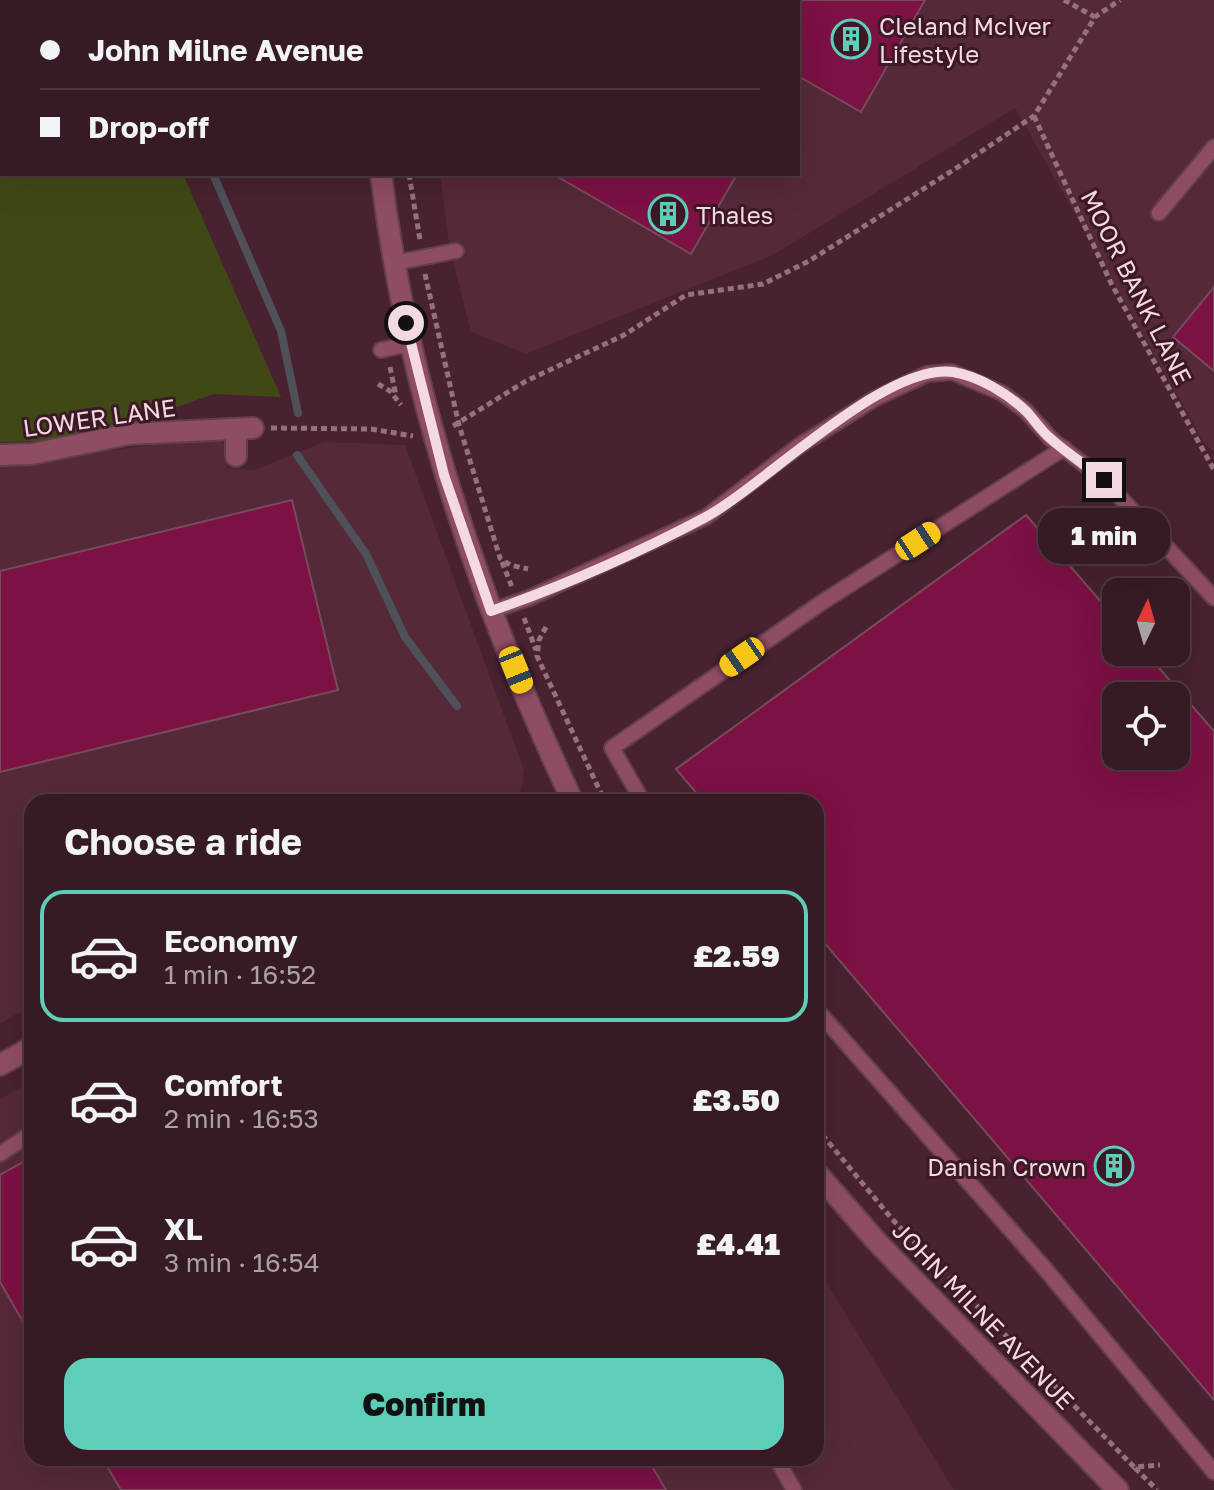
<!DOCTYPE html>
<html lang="en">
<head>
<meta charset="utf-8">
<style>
  body { margin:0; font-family:"Golos Text",sans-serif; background:#3d232c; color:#f1f3f6; height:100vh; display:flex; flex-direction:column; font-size:30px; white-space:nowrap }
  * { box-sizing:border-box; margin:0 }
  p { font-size:26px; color:#aaa1a6 }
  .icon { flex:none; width:44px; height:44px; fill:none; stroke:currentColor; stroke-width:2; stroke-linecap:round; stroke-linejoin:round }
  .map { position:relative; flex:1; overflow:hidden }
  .sheet { position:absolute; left:24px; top:794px; width:800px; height:672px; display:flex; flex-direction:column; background:#361a24; border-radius:24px; box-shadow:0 8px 32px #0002,0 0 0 2px #503841 }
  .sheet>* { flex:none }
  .guide { position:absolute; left:0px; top:0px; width:800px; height:176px; box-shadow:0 8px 32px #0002,0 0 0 2px #503841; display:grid; align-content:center; height:176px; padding:0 40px; background:#361a24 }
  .needle { width:52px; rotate:5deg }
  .tools { position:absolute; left:1102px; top:578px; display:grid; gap:16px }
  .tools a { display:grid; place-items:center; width:88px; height:88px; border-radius:16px; background:#361a24; box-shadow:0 8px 32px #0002,0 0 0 2px #503841; font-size:40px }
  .end { position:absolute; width:36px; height:36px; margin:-18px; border:10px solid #f3d9e1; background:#111; box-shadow:0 0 0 4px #111 }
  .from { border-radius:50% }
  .bubble { position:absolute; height:56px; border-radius:24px; background:#361a24; box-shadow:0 8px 32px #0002,0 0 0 2px #503841; font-size:26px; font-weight:800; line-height:56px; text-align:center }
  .car { position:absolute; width:24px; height:48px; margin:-24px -12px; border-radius:10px; box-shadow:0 0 6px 2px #0007; background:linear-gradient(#f5c518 24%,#345 0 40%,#f5c518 0 76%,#345 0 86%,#f5c518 0) }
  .guide b { display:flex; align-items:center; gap:28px; height:76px; font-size:30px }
  .guide b+b { border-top:2px solid #503841 }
  .guide i { width:20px; height:20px; background:#f1f3f6 }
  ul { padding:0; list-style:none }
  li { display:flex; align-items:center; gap:24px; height:132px; margin:0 16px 12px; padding:0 24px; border:4px solid transparent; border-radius:24px }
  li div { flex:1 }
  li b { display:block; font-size:30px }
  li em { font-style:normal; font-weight:800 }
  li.current { border-color:#5eceb8 }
  li>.icon { width:72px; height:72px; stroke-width:1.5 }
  h2 { padding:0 40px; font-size:36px; line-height:96px }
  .cta { display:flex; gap:16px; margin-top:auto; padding:16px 40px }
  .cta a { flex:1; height:92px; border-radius:24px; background:#5eceb8; color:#111; font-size:32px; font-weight:800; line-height:92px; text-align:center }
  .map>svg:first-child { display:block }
  .built { fill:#562939 }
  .green { fill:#404915 }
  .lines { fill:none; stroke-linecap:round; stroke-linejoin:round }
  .stream { stroke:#4e515a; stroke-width:8 }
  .building { fill:#7c1144; stroke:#774c5a; stroke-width:2; fill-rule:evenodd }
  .lane-casing { stroke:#633f4c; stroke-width:18 }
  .street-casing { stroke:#633f4c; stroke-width:24 }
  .path { stroke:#93727d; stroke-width:5; stroke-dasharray:6 4; stroke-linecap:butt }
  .lane { stroke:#8f4d64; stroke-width:14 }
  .street { stroke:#8f4d64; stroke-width:20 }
  .route { stroke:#f3d9e1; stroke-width:10 }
  .labels { text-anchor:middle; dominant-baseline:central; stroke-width:6; stroke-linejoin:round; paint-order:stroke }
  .poi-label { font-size:24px; fill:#f3d9e1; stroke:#3d1826; text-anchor:start }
  .street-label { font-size:24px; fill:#f3d9e1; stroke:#3d1826 }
</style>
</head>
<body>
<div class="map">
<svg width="1214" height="1490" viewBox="0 0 1214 1490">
  <rect width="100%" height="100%" fill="#482230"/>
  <g class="built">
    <path d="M423 0H1214V452L1205 444 1015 108 771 256 526 354 471 332 450 250 440 174H798V2Z"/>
    <path d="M203 438 219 439 224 445 227 468 254 470 324 442 405 445 524 770 520 797 518 802H32V1005L0 1024V465Z"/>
    <path d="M32 1081V1458H816V1266L954 1490H0V1099Z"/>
  </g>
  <path class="green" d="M0 0 108 2H2V174H183L281 397 214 394 123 426 49 441 0 442Z"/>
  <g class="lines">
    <g class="stream">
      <path d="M120 0 121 2"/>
      <path d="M213 174 281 331 298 413"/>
      <path d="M297 455 366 554 405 637 457 706"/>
    </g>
  </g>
  <g class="building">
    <path d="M526 0H608L612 2H525Z"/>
    <path d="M665 0H925L861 112 798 76V2Z"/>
    <path d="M553 174H737L691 254Z"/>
    <path d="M1214 287V371L1173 337Z"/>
    <path d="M292 500 338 690 0 772V571Z"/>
    <path d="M1026 515 1116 619V652H1145L1214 731V1400L816 933V802H704L676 769ZM1116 696H1176V756H1116Z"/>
    <path d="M32 1157V1337L0 1282V1175Z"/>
    <path d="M102 1458H647L666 1490H121Z"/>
  </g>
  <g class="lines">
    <g class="lane-casing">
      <g id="lane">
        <path d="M465 0 468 2"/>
        <path d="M1159 213 1214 147"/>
        <path d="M394 263 456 251"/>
        <path d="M381 350 410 344"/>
        <path d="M491 611 529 598 706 517 799 446 874 399 927 374 952 372 1002 393 1026 411 1051 439 1104 480 1214 598"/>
        <path d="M643 802 612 748 821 603 1064 448"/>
        <path d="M816 1009 1046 1270 1214 1472"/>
        <path d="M0 1154 32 1133"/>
        <path d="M776 1458 794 1490"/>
      </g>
    </g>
    <g class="street-casing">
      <g id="street">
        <path d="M372 2 373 0"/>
        <path d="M381 174C408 393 479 603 573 802"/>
        <path d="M0 455 32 454 129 434 253 428"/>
        <path d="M236 456V429"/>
        <path d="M0 1065 32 1047"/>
        <path d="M816 1172 877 1242 1118 1490"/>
      </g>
    </g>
    <g class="path">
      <path d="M1064 0 1095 17"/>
      <path d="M399 2V0"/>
      <path d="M1034 116 1111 283 1214 470"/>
      <path d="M409 174 420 240"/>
      <path d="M425 274 459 425 500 558 510 565 528 569"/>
      <path d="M390 367 396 396"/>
      <path d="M378 384 390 391 401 405"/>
      <path d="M453 426 526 381 624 335 686 295 763 284 809 261 958 167 1034 116 1095 17 1120 0"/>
      <path d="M271 428 371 429 413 436"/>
      <path d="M502 562 512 587"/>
      <path d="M524 618 536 650"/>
      <path d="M546 627 539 640 537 656 605 802"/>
      <path d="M816 1127 892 1219 1134 1467 1160 1465"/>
      <path d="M1135 1468 1157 1490"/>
    </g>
    <use href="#lane" class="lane"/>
    <use href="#street" class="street"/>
  </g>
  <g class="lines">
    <path class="route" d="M406 323 444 475 491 611C563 586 636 554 704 518 763 487 885 362 953 372 979 376 1008 394 1027 412 1035 421 1042 432 1051 439 1068 454 1087 466 1104 480"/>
  </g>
  <defs>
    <g id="building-ring" transform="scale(2)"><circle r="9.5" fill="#3d1826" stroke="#5eceb8" stroke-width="1.5"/><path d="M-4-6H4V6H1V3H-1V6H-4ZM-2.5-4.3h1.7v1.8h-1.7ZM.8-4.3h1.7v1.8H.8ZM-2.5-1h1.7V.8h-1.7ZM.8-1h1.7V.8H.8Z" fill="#5eceb8"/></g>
  </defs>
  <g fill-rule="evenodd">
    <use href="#building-ring" x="851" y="39"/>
    <use href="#building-ring" x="668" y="214"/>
    <use href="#building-ring" x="1114" y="1166"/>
  </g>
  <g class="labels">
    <g class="poi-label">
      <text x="879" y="25">Cleland McIver<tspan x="879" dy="28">Lifestyle</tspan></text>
      <text x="696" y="214">Thales</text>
      <text x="1086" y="1166" text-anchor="end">Danish Crown</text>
    </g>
    <g class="street-label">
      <text transform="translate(1137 287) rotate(63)">MOOR BANK LANE</text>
      <text transform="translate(99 417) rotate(-8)">LOWER LANE</text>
      <text transform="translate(984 1315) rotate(46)">JOHN MILNE AVENUE</text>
    </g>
  </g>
</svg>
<div class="tools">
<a><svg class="needle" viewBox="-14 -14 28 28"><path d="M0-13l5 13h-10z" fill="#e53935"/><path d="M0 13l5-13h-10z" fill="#aaa1a6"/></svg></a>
<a><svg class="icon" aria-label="locate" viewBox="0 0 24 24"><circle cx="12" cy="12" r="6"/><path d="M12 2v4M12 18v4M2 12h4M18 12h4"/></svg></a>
</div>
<i class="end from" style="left:406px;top:323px"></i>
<i class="end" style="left:1104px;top:480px"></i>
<div class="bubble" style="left:1038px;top:508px;width:132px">1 min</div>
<i class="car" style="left:918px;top:541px;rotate:57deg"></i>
<i class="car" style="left:742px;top:657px;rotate:235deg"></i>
<i class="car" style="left:516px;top:670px;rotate:158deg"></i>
<div class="guide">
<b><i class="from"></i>John Milne Avenue</b>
<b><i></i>Drop-off</b>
</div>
<section class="sheet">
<h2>Choose a ride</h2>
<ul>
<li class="current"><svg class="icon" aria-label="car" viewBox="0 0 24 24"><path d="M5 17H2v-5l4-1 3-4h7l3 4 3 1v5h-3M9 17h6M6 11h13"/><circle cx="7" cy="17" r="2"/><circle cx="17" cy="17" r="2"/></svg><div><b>Economy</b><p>1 min · 16:52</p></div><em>£2.59</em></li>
<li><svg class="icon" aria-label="car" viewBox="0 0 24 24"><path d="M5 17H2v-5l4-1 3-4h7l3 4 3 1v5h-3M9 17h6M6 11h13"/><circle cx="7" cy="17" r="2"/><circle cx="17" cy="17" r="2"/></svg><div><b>Comfort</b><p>2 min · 16:53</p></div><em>£3.50</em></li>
<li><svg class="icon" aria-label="car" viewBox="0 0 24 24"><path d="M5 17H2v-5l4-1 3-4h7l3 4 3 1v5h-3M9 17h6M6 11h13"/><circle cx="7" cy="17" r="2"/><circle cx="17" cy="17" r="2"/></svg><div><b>XL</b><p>3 min · 16:54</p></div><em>£4.41</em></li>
</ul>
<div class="cta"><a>Confirm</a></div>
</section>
</div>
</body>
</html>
